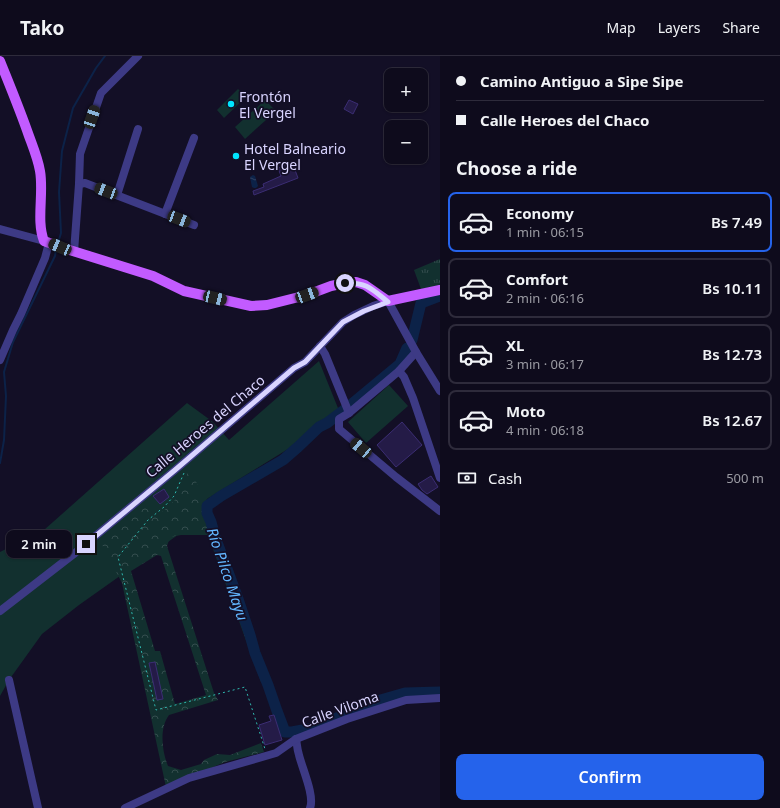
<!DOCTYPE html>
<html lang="en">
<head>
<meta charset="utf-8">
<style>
  body { margin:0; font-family:"Noto Sans",sans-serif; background:#1c1929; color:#f1f3f6; height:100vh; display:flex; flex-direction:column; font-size:15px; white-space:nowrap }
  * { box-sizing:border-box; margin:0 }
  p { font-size:13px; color:#9b9ba3 }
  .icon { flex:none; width:22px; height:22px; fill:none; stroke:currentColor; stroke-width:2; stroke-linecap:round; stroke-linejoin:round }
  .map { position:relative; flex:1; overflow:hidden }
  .details { display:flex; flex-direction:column; background:#0e0b1c; width:340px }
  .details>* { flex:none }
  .hud { display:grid; align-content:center; height:88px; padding:0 16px; background:#0e0b1c }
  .fabs { position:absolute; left:384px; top:12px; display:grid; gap:8px }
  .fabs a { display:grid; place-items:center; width:44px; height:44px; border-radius:8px; background:#0e0b1c; box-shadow:0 1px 3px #0004,0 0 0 1px #2e2b3b; font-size:20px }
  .end { position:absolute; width:18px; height:18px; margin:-9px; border:5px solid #d9d4ff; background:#111; box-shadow:0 0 0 2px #111 }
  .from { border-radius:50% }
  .bubble { position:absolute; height:28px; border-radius:8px; background:#0e0b1c; box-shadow:0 1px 3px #0004,0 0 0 1px #2e2b3b; font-size:13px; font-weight:600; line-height:28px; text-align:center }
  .car { position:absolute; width:12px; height:24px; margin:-12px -6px; border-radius:5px; box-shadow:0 0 3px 1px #0007; background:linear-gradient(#222 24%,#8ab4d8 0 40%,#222 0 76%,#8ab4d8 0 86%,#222 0) }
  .hud b { display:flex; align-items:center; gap:14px; height:38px; font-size:15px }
  .hud b+b { border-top:1px solid #2e2b3b }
  .hud i { width:10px; height:10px; background:#f1f3f6 }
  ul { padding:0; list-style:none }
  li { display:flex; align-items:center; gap:12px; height:60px; margin:0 8px 6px; padding:0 8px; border:2px solid #2e2b3b; border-radius:8px }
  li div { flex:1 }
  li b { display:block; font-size:15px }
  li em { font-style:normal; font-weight:600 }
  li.on { border-color:#2563eb }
  li>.icon { width:36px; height:36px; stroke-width:1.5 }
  h2 { padding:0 16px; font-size:18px; line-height:48px }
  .pay { display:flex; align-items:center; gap:10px; height:44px; padding:0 16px; font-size:15px }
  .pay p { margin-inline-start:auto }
  .primary-button { display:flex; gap:8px; margin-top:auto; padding:8px 16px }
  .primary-button a { flex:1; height:46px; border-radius:8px; background:#2563eb; color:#fff; font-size:16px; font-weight:600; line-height:46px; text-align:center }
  header { display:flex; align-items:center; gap:24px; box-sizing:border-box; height:56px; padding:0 20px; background:#0e0b1c; border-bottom:1px solid #2e2b3b }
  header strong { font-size:19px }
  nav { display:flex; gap:22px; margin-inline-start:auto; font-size:14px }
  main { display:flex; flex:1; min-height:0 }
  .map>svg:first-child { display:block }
  .grass { fill:#12302f }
  .forest { fill:url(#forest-crowns); fill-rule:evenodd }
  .park { fill:url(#park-tufts) }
  .water { fill:url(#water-ripples) }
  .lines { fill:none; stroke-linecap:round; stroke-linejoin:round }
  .stream { stroke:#0c2248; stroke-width:2 }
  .river { stroke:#0c2248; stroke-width:11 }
  .building { fill:#241b47; stroke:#3b2d73 }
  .path { stroke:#2fb8b0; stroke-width:1; stroke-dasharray:2 3; stroke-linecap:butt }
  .minor { stroke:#3d3a85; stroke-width:8 }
  .major { stroke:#c25bff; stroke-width:10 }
  .route { stroke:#d9d4ff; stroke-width:5 }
  .poi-dot { fill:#00e5ff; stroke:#130f26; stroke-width:1.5 }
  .labels { text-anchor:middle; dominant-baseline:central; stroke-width:3.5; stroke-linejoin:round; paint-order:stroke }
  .poi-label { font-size:14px; fill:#d9d4ff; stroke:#130f26; text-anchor:start }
  .street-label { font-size:14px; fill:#d9d4ff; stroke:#130f26 }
  .water-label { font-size:15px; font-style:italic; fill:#62b6ff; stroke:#130f26 }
</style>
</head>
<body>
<header>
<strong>Tako</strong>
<nav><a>Map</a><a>Layers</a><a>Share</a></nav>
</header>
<main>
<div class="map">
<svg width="440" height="752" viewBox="0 0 440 752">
  <defs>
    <pattern id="forest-crowns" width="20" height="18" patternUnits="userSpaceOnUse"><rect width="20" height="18" fill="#12302f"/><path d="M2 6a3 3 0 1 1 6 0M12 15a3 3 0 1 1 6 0" fill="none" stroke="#344d4e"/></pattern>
    <pattern id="park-tufts" width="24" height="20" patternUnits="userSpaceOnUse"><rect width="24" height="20" fill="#12302f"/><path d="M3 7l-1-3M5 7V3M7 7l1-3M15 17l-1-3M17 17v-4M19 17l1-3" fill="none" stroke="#344d4e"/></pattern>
    <pattern id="water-ripples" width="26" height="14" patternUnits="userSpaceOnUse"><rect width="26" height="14" fill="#0c2248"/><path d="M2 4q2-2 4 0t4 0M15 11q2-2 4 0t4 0" fill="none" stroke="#2f4163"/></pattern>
  </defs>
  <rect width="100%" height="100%" fill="#130f26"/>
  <g class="grass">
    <path d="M238 33 246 41 224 62 217 54Z"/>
    <path d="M265 44 276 55 245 83 235 71Z"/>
    <path d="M319 305 340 357 288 393 207 443 199 464 79 549 42 578 9 624 0 640V496L44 474 187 347 213 366 229 384Z"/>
    <path d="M389 329 408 350 366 387 348 366Z"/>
  </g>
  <path class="forest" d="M190 411 204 445 215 481 227 513 250 579 255 597 268 629 261 626 208 479H181L170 481 167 490 214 637 218 644 169 659C159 672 162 696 168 710L181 714 201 708 204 704 217 698 230 699 261 687 264 696 225 706 166 731 122 527 99 483 144 444 158 460 175 444ZM157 499 161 500 206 639 175 648 160 595H155L131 515Z"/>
  <path class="park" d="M440 203V230L421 233 414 214Z"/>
  <path class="water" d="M253 119 255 120 258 130 256 132H254L252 131 250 121Z"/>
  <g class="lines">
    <g class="stream">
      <path d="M58 187 61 177 59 136 62 95 73 52 96 12 105 0"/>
      <path d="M0 407 4 384 6 340 4 316 13 286 55 200 56 194"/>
    </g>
    <g class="river">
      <path d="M412 284 421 247 440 240"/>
      <path d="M407 292 400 308 347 352 327 367 319 371 298 391 283 404 221 440 207 450V457L211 466 215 481 227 513 238 543 250 579 255 597 268 629 277 655 285 676H292L313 672 346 658 362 652 370 647 405 637 440 636"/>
    </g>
  </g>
  <g class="building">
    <path d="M349 44 358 48 353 58 344 53Z"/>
    <path d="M292 106 298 122 254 139 253 135 264 131 263 128 281 120 278 112Z"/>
    <path d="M402 366 422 389 396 411 377 389Z"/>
    <path d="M431 420 438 431 427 438 422 434 418 428Z"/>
    <path d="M164 433 169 441 160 448 153 440Z"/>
    <path d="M155 606 163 643 157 644 149 607Z"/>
    <path d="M274 659 282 684 265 689 259 669 271 665 269 660Z"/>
  </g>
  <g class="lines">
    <path class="path" d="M184 417 174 440 164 451 148 464 118 501 156 654 245 631 265 693"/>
    <g class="minor">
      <path d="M79 128 85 127 194 169"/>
      <path d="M117 139 138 73"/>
      <path d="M165 158 194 82"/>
      <path d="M0 173 44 185"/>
      <path d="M74 196 79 128 80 98 101 37 138 0"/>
      <path d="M320 290 325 298 349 357"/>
      <path d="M416 296 399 315 349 357 339 363V373L396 421 440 455"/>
      <path d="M0 304 13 274 21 258 45 202 49 187"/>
      <path d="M399 315 404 321 413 342 440 422"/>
      <path d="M0 555 75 497 175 414 294 312 305 306 343 266 354 259 373 250 388 245 416 296 440 335"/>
      <path d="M9 624 38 752"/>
      <path d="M296 683C297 688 297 693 299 699 302 712 315 740 310 752"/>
      <path d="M125 752 189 722 276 697 296 683 347 663 406 644 440 642"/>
    </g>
    <path class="major" d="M0 5C10 30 20 54 29 80 33 91 38 103 40 115 44 137 36 165 44 185L60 191 153 220 184 235 251 250 267 249 307 239 331 230 345 227 356 226 365 229 388 245 440 234"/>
  </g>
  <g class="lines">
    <path class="route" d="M86 488 175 414 294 312 305 306 343 266 364 255 388 246C372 233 366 226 345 227"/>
  </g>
  <g class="poi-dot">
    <circle cx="231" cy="48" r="4"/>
    <circle cx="236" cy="100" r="4"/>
  </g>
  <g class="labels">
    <g class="poi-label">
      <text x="239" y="40">Frontón<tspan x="239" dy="16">El Vergel</tspan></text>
      <text x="244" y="92">Hotel Balneario<tspan x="244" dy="16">El Vergel</tspan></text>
    </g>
    <g class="street-label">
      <text transform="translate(205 370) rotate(-40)">Calle Heroes del Chaco</text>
      <text transform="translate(340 653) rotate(-20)">Calle Viloma</text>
    </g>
    <g class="water-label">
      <text transform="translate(228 518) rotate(71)">Río Pilco Mayu</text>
    </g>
  </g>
</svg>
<div class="fabs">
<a>+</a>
<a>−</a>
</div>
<i class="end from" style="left:345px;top:227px"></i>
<i class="end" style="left:86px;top:488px"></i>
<div class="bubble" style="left:6px;top:474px;width:66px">2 min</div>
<i class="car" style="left:92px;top:61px;rotate:19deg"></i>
<i class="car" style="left:106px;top:135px;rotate:291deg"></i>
<i class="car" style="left:179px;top:163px;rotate:111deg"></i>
<i class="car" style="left:60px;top:191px;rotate:293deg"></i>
<i class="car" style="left:307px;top:239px;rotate:70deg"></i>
<i class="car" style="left:215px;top:242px;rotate:103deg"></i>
<i class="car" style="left:361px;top:392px;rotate:310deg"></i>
</div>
<section class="details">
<div class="hud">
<b><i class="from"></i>Camino Antiguo a Sipe Sipe</b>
<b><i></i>Calle Heroes del Chaco</b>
</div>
<h2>Choose a ride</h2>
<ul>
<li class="on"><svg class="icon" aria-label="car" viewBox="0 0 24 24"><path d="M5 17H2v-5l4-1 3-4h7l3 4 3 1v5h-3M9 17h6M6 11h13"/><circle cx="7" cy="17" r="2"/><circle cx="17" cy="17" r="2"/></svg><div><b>Economy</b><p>1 min · 06:15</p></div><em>Bs 7.49</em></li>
<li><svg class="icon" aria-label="car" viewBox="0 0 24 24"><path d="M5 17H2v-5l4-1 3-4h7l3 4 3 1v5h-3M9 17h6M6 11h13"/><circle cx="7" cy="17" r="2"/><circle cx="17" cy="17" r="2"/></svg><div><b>Comfort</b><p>2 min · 06:16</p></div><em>Bs 10.11</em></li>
<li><svg class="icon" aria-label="car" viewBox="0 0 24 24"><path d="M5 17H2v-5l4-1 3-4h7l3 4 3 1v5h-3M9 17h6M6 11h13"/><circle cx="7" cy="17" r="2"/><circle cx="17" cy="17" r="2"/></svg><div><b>XL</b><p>3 min · 06:17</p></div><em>Bs 12.73</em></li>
<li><svg class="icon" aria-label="car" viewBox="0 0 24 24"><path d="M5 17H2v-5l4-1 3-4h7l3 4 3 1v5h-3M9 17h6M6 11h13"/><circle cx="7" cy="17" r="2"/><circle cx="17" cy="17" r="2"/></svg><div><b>Moto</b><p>4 min · 06:18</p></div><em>Bs 12.67</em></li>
</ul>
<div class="pay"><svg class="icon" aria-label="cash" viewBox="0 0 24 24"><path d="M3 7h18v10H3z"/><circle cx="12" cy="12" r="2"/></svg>Cash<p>500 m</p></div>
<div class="primary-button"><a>Confirm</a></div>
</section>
</main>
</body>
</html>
